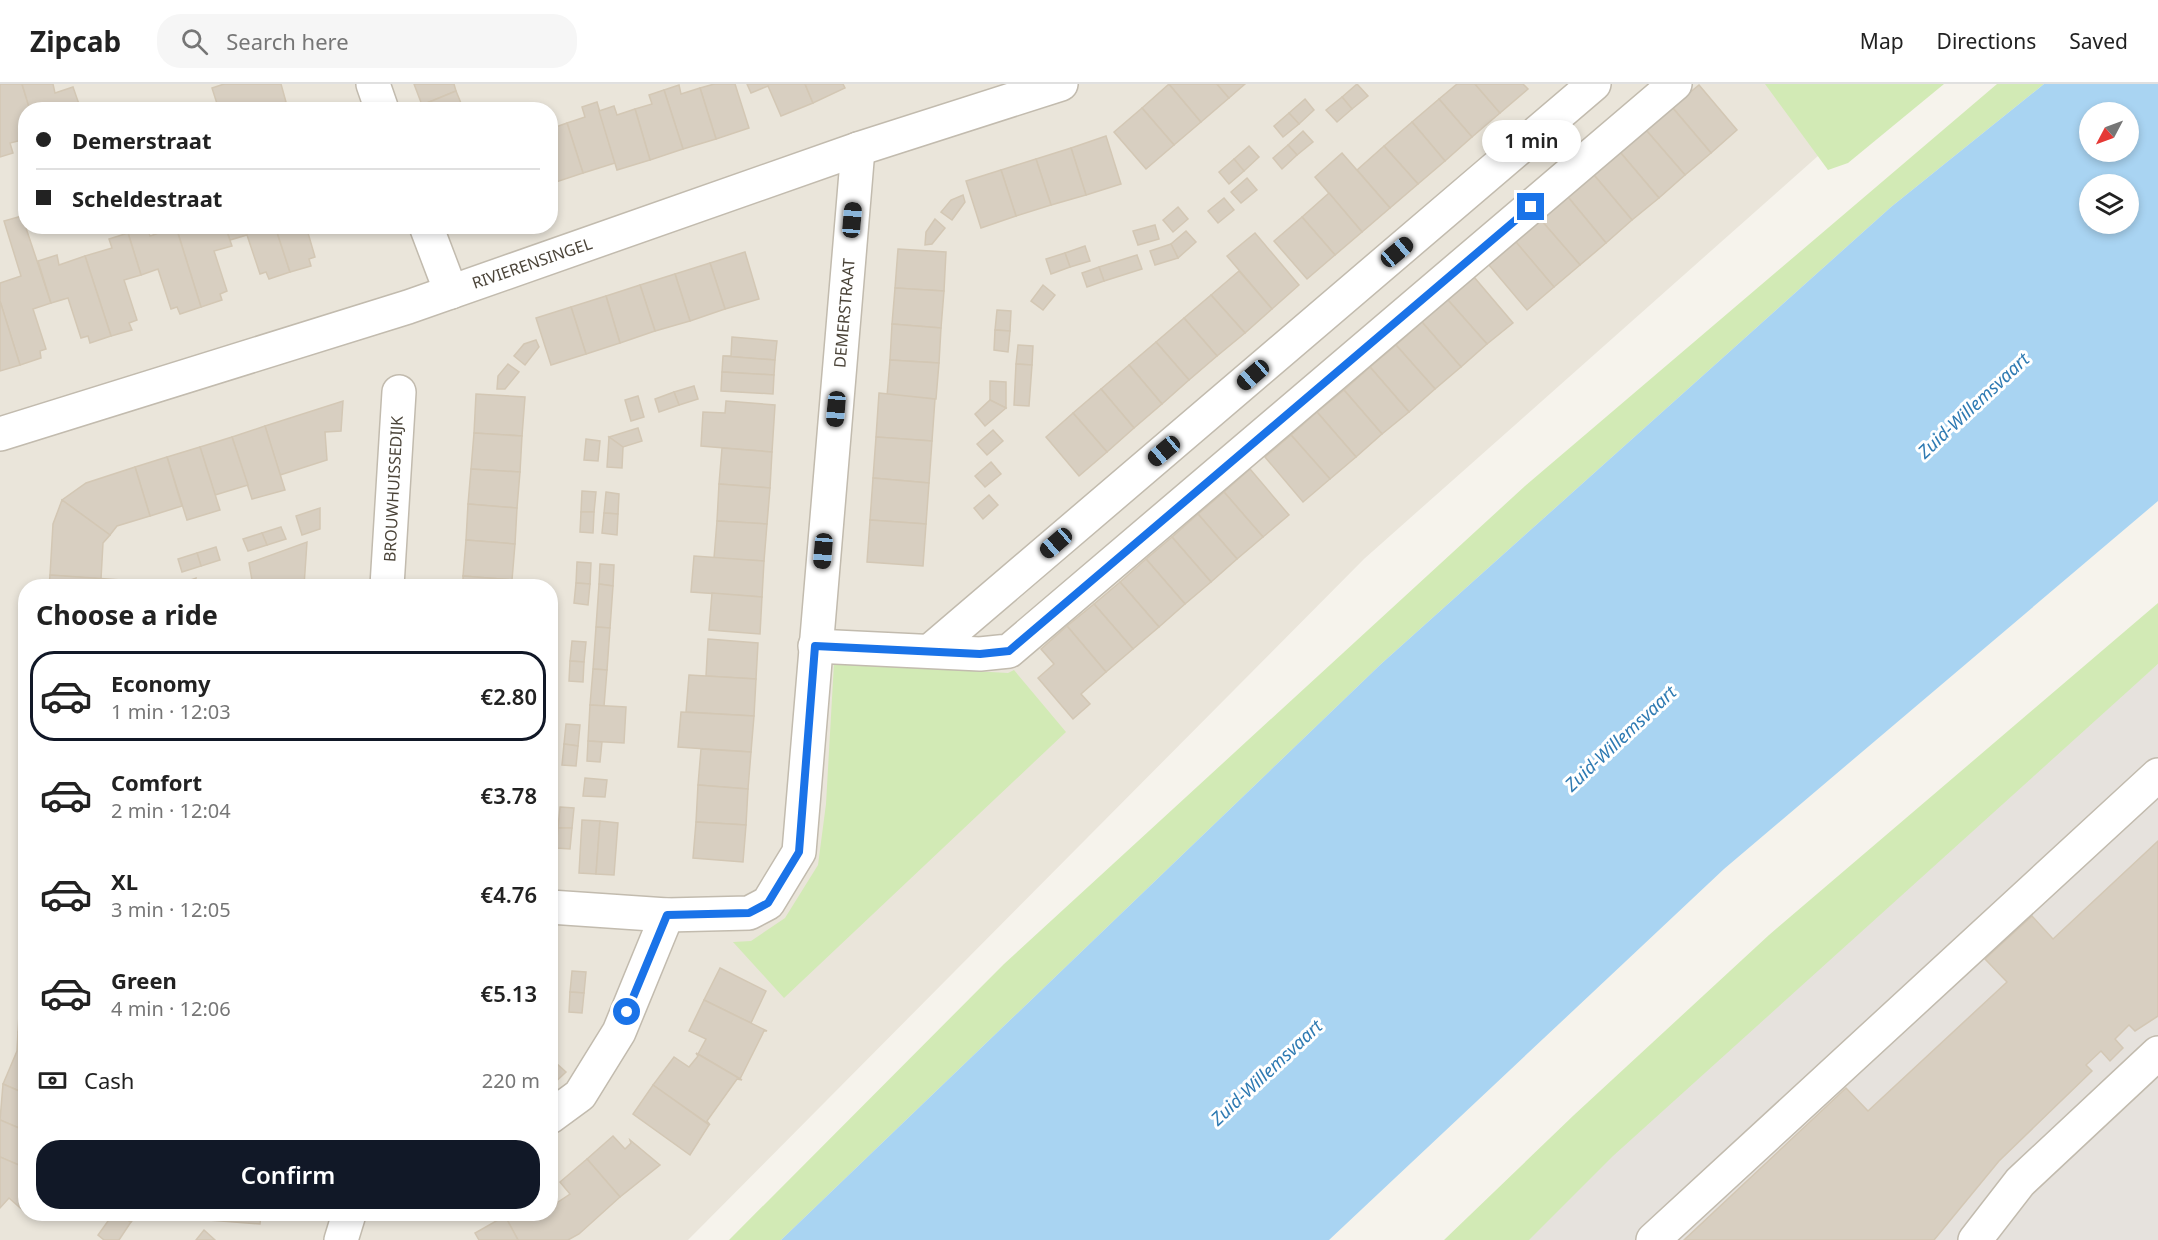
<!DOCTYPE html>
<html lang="en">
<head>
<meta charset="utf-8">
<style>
  body { margin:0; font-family:"Noto Sans",sans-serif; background:#f6f6f6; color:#222; height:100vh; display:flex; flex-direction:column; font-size:22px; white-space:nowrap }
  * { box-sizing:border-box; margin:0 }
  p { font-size:20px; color:#767676 }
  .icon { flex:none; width:33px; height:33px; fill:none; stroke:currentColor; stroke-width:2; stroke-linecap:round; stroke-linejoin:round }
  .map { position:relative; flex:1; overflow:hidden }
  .drawer { position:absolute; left:18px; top:495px; width:540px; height:642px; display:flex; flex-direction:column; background:#fff; border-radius:24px; box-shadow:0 3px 9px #0003 }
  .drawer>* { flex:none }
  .hud { position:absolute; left:18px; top:18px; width:540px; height:132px; border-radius:24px; box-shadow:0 3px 9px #0003; display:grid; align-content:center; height:132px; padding:0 18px; background:#fff }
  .needle { width:39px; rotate:229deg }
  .controls { position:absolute; left:2079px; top:18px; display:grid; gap:12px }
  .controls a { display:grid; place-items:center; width:60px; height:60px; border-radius:50%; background:#fff; box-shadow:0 3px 9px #0003; font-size:30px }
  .end { position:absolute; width:27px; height:27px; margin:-14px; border:8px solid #1a73e8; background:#fff; box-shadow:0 0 0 3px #fff }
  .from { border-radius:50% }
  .bubble { position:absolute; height:42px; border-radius:21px; background:#fff; box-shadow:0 3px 9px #0003; font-size:20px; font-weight:600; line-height:42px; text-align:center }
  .car { position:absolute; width:18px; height:36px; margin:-18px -9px; border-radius:8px; box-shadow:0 0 4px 2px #0007; background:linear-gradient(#222 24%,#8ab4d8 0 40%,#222 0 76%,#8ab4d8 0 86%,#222 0) }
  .hud b { display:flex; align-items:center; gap:21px; height:57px; font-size:22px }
  .hud b+b { border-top:2px solid #e0e0e0 }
  .hud i { width:15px; height:15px; background:#222 }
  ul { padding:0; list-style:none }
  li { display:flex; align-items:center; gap:18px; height:90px; margin:0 12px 9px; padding:0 6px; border:3px solid transparent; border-radius:24px }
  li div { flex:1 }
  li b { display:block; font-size:22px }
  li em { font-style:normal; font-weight:600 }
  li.current { border-color:#111827 }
  li>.icon { width:54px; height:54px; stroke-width:1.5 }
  h2 { padding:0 18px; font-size:27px; line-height:72px }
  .pay { display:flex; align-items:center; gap:15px; height:66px; padding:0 18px; font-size:22px }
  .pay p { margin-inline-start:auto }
  .cta { display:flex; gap:12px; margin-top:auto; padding:12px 18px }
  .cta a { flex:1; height:69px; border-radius:24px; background:#111827; color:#fff; font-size:24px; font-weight:600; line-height:69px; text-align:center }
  header { display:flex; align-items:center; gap:36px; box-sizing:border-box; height:84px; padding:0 30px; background:#fff; border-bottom:2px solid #e0e0e0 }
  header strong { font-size:28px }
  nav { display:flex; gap:33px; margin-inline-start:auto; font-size:21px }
  .search { width:420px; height:54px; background:#f6f6f6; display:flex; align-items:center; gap:15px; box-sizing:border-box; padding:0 21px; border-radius:24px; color:#767676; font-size:22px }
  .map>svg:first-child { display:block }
  .residential { fill:#eae5da; fill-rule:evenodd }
  .industrial { fill:#e6e2dd }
  .green { fill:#d2eab5 }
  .water { fill:#a9d4f2; fill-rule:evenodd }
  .building { fill:#d8cfc1; stroke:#d3c7b4; stroke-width:1.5 }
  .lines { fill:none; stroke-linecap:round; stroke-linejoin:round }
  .minor-casing { stroke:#c2bbae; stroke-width:36 }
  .minor { stroke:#fff; stroke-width:33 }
  .route { stroke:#1a73e8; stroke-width:8 }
  .labels { text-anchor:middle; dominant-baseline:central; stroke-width:6; stroke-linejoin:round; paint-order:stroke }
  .street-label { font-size:16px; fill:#4b4439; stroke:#fff }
  .water-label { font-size:18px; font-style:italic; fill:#2e7ab2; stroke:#fff }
</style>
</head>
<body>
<header>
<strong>Zipcab</strong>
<div class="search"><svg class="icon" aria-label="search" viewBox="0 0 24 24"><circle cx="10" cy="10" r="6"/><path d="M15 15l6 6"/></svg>Search here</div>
<nav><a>Map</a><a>Directions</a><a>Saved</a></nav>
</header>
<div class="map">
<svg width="2158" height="1156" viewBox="0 0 2158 1156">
  <rect width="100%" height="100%" fill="#f6f3ec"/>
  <path class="residential" d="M0 0H1899L1364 475 688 1156H0ZM26 26H550V142H26ZM26 502H550V1130H26Z"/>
  <path class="industrial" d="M2158 580V1156H1514L1598 1067Z"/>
  <g class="green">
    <path d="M1765 0H1944L1848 79 1828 86Z"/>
    <path d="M1997 0H2044L1891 123 1381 580 781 1156H729L1004 880 1525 402Z"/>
    <path d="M2158 519V580L1613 1072 1529 1156H1444L1574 1031 1769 851Z"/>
    <path d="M834 579 1008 589 1014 586 1066 648 784 914 733 858 751 857 785 834 818 781 826 720Z"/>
  </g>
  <path class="water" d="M2044 0H2158V417L1724 785 1329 1156H781L1381 580 1891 123ZM2090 28H2128V68H2090ZM2090 100H2128V140H2090Z"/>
  <g class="building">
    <path d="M0 0H22L30 26H26V55L10 59 13 69 0 73Z"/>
    <path d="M22 0H53L55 9 73 3 81 26H30Z"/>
    <path d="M224 0H281L286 18 265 26H219L212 4Z"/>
    <path d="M414 0H454L456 7 422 21Z"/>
    <path d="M714 0H735L749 44 716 55 700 4Z"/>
    <path d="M747 0H805L813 19 781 32 768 2 751 9Z"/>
    <path d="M805 0H843L845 4 813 19Z"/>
    <path d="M1169 0 1201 38 1174 61 1142 24Z"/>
    <path d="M1169 0H1217L1229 14 1201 38Z"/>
    <path d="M1217 0H1245L1229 14Z"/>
    <path d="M1357 0 1368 12 1352 25 1342 13Z"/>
    <path d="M1457 0H1475L1500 29 1472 53 1439 15Z"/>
    <path d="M1475 0H1523L1528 5 1500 29Z"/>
    <path d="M679 1 681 10 700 4 716 55 683 65 664 6Z"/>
    <path d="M1699 1 1737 46 1711 69 1672 23Z"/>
    <path d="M664 6 683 65 650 76 635 25 652 20 649 11Z"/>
    <path d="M456 7 463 24 424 26 422 21Z"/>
    <path d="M1342 13 1352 25 1337 38 1326 26Z"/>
    <path d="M1305 15 1314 26 1299 40 1289 29Z"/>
    <path d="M1439 15 1472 53 1445 77 1412 38Z"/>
    <path d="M597 18 615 79 583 89 567 39 585 33 582 23Z"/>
    <path d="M614 22 617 31 635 25 650 76 617 86 599 27Z"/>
    <path d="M1672 23 1711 69 1685 91 1646 46Z"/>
    <path d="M1142 24 1174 61 1146 85 1114 48Z"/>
    <path d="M1289 29 1299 40 1283 53 1274 42Z"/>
    <path d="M1412 38 1445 77 1418 100 1384 62Z"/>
    <path d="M567 39 583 89 550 100V45Z"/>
    <path d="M1646 46 1685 91 1659 114 1620 68Z"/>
    <path d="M1303 47 1313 58 1297 71 1288 61Z"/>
    <path d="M1106 52 1121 100 1086 111 1071 64Z"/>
    <path d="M1288 61 1297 71 1282 85 1273 74Z"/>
    <path d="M1249 62 1259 73 1244 87 1234 75Z"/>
    <path d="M1384 62 1418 100 1390 124 1357 86Z"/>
    <path d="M1071 64 1086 111 1051 121 1036 75Z"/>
    <path d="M1620 68 1659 114 1632 136 1594 91Z"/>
    <path d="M1342 69 1390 124 1362 148 1315 93Z"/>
    <path d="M1036 75 1051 121 1016 132 1001 86Z"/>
    <path d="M1234 75 1244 87 1229 100 1219 88Z"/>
    <path d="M1001 86 1016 132 981 144 966 97Z"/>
    <path d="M1594 91 1632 136 1606 159 1568 113Z"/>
    <path d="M1247 94 1257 106 1241 119 1231 108Z"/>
    <path d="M1329 109 1362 148 1335 171 1302 133Z"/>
    <path d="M963 111 965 118 952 136 941 128 951 116Z"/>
    <path d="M1568 113 1606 159 1580 181 1541 136Z"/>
    <path d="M1224 114 1234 126 1218 139 1208 127Z"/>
    <path d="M1178 123 1188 135 1173 148 1163 136Z"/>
    <path d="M22 132 51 219 33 225 46 265 40 267 41 274 20 281 0 217V199L21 192 4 137Z"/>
    <path d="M1302 133 1335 171 1307 195 1274 157Z"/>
    <path d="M935 135 945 144 932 160 925 161 926 148Z"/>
    <path d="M1541 136 1580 181 1554 203 1516 158Z"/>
    <path d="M1155 141 1159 155 1138 161 1133 147Z"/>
    <path d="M225 142H275L290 188 269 195 266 188 260 190 247 151 230 156Z"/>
    <path d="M225 142 232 162 214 167 227 207 220 210 222 216 201 223 176 143Z"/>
    <path d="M275 142H306L315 173 309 175 311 182 290 188Z"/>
    <path d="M147 143 150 152 176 143 201 223 180 230 177 223 171 225 158 185 141 191 128 149Z"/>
    <path d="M1186 147 1196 158 1178 174 1171 160Z"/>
    <path d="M128 149 141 191 124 196 137 236 129 239 132 246 111 252 85 172 112 164 109 155Z"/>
    <path d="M1255 149 1299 201 1272 225 1227 172Z"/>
    <path d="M1516 158 1554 203 1527 226 1489 181Z"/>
    <path d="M1171 160 1178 174 1155 181 1150 167Z"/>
    <path d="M1085 162 1090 177 1070 183 1065 169Z"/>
    <path d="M898 165 946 168 944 207 895 204Z"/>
    <path d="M745 168 759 215 725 225 710 179Z"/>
    <path d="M1065 169 1070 183 1051 190 1046 175Z"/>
    <path d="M57 171 59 181 85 172 111 252 90 259 88 252 81 254 68 214 51 219 38 177Z"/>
    <path d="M1137 171 1142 185 1104 197 1099 183Z"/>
    <path d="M710 179 725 225 690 237 675 190Z"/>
    <path d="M1099 183 1104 197 1087 203 1082 189Z"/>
    <path d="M1239 187 1272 225 1245 249 1211 211Z"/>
    <path d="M675 190 690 237 655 247 640 201Z"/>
    <path d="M1474 193 1513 239 1487 260 1448 216Z"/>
    <path d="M640 201 655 247 620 259 606 212Z"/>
    <path d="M1043 201 1055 211 1043 226 1031 217Z"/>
    <path d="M895 204 944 207 941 244 892 240Z"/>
    <path d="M1211 211 1245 249 1217 272 1184 234Z"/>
    <path d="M606 212 620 259 586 270 571 223Z"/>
    <path d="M1448 216 1487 260 1461 283 1422 238Z"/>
    <path d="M0 217 20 281 0 287Z"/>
    <path d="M571 223 586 270 551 281 536 234Z"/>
    <path d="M997 226 1011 227 1010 247 995 246Z"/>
    <path d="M1184 234 1217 272 1189 296 1156 258Z"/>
    <path d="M1422 238 1461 283 1435 305 1396 261Z"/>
    <path d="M892 240 941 244 939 279 890 276Z"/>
    <path d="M995 246 1010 247 1008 268 994 266Z"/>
    <path d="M732 253 777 257 775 276 723 272H731Z"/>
    <path d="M536 256 539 263 525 281 514 272 524 260Z"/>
    <path d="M1156 258 1189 296 1162 320 1129 281Z"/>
    <path d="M1018 261 1033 262 1032 281 1016 280Z"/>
    <path d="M1396 261 1435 305 1409 328 1370 283Z"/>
    <path d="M723 272 775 276 774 291 722 288Z"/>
    <path d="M890 276 939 279 936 315 887 312Z"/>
    <path d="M508 280 519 288 505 305H497L498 292Z"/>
    <path d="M1016 280 1032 281 1029 322 1014 321Z"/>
    <path d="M1129 281 1162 320 1134 344 1101 305Z"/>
    <path d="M1370 283 1409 328 1382 350 1344 306Z"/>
    <path d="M722 288 774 291 773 310 721 307Z"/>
    <path d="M990 297 1006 298V324L990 316Z"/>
    <path d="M694 302 698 315 679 321 674 308Z"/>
    <path d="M1101 305 1134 344 1107 368 1073 329Z"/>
    <path d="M1344 306 1382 350 1356 373 1317 328Z"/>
    <path d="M674 308 679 321 659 328 655 315Z"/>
    <path d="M879 309 935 315 932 357 876 353Z"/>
    <path d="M476 310 525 313 522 352 474 349Z"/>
    <path d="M638 312 644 333 631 337 625 316Z"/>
    <path d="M990 316 1006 324 985 342 975 330Z"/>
    <path d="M343 317 341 347 325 348 327 376 280 391 265 342Z"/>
    <path d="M726 317 775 321 772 368 701 362 703 328 725 329Z"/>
    <path d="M1317 328 1356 373 1330 395 1291 351Z"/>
    <path d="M1073 329 1107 368 1079 392 1046 353Z"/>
    <path d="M265 342 285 406 252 415 232 353Z"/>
    <path d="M638 344 642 357 623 363 609 353Z"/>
    <path d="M993 346 1003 357 987 371 977 360Z"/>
    <path d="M474 349 522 352 520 388 471 385Z"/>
    <path d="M1291 351 1330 395 1303 418 1265 373Z"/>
    <path d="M232 353 248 401 215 411 200 363Z"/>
    <path d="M609 353 623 363 622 384 607 383Z"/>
    <path d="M876 353 932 357 929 399 873 394Z"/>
    <path d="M586 355 600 357 598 377 584 376Z"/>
    <path d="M200 363 220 426 187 436 167 373Z"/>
    <path d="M722 364 772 368 770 404 719 400Z"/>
    <path d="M167 373 182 422 150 432 135 383Z"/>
    <path d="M991 378 1001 390 985 403 975 392Z"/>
    <path d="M135 383 150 432 117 442 110 451 62 416 86 399Z"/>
    <path d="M471 385 520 388 517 424 468 420Z"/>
    <path d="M1250 385 1289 431 1263 453 1224 408Z"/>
    <path d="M873 394 929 399 926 440 870 436Z"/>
    <path d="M719 400 770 404 767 440 717 437Z"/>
    <path d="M582 407 596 408 594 428H581Z"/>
    <path d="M606 408 619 410 618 430 604 429Z"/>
    <path d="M1224 408 1263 453 1237 475 1198 430Z"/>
    <path d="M989 411 998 421 983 435 974 424Z"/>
    <path d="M62 416 110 451 103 459 101 495 50 491 53 440Z"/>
    <path d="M468 420 517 424 515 460 466 456Z"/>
    <path d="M320 424V445L302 451 296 432Z"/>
    <path d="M581 428H594L593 449 580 448Z"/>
    <path d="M604 429 618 430 617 451 602 449Z"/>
    <path d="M1198 430 1237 475 1211 498 1172 453Z"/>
    <path d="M870 436 926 440 923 482 867 478Z"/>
    <path d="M717 437 767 440 764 477 714 474Z"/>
    <path d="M281 443 286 455 267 461 262 449Z"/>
    <path d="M262 449 267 461 248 467 243 455Z"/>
    <path d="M1172 453 1211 498 1185 520 1146 475Z"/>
    <path d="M466 456 515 460 512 496 463 492Z"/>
    <path d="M307 458 304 502H253L249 479Z"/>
    <path d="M216 463 220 476 201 482 197 469Z"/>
    <path d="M197 469 201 482 182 488 178 475Z"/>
    <path d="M694 472 764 477 762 513 691 508Z"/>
    <path d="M1146 475 1185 520 1159 543 1120 498Z"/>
    <path d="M577 478 591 479 590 500 576 499Z"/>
    <path d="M600 480 614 481 613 502 599 500Z"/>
    <path d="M50 491 121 496 120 502H49Z"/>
    <path d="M463 492 512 496V502H463Z"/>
    <path d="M196 494 195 502H182V499Z"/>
    <path d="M1120 498 1159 543 1133 565 1094 520Z"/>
    <path d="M576 499 590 500 588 521 574 519Z"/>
    <path d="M599 500 613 502 610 544 596 543Z"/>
    <path d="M712 509 762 513 760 550 709 546Z"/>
    <path d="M1094 520 1133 565 1106 588 1067 542Z"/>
    <path d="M1067 542 1106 588 1081 610 1090 620 1073 635 1038 594 1054 580 1041 565Z"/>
    <path d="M596 543 610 544 607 586 593 585Z"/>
    <path d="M708 555 758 559 756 595 706 592Z"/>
    <path d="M572 557 586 558 584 578 570 577Z"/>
    <path d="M570 577 584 578 583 598 569 597Z"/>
    <path d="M593 585 607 586 604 622 590 621Z"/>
    <path d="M689 591 756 595 754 632 686 628Z"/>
    <path d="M590 621 626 623 624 659 588 657Z"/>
    <path d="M681 628 754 632 751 668 678 663Z"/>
    <path d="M566 640 580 641 578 662 564 660Z"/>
    <path d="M588 657 602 658 600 678 587 677Z"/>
    <path d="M564 660 578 662 576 682 562 681Z"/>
    <path d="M701 665 751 668 748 705 698 701Z"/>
    <path d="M585 694 607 696 605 713 583 712Z"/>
    <path d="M698 701 748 705 746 741 696 738Z"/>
    <path d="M560 723 574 724 572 744H558Z"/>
    <path d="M582 736 600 737 596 790 579 789Z"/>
    <path d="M600 737 618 739 614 791 596 790Z"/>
    <path d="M696 738 746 741 743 778 693 774Z"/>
    <path d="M558 744H572L570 765 556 764Z"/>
    <path d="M2158 757V932L2135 947 2129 941 2115 955 2123 964 2110 977 2101 967 2086 981 2092 987 1999 1077 1934 1156H1684L1846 1004 1868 1027 2007 898 1985 875 2032 832 2053 855Z"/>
    <path d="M23 879 26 880V914L20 913Z"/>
    <path d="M720 884 766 907 751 939 704 916Z"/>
    <path d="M572 887 586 888 584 909 570 908Z"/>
    <path d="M570 908 584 909 582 929 569 928Z"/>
    <path d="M20 913 26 914V949L18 948Z"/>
    <path d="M704 916 767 947H764L740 995 698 970 706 955 689 947Z"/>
    <path d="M18 948 26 949V1010L3 1000 17 967Z"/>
    <path d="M696 969 742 996 737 995 707 1037 710 1041 653 1001 674 973 689 983 698 972Z"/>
    <path d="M556 979 566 988 551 1002 550 984Z"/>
    <path d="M3 1000 26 1010V1047L0 1036Z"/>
    <path d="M653 1001 709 1041 690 1071 633 1030Z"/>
    <path d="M0 1036 26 1047 23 1083 0 1073Z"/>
    <path d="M613 1052 625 1065 631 1059 630 1056 660 1081 620 1113 587 1075Z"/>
    <path d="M0 1073 26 1084V1129L9 1114 0 1124Z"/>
    <path d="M587 1075 620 1113 579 1150 568 1156H518L505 1132 510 1130H550V1124L557 1119 553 1115 558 1118 570 1110 560 1098Z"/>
    <path d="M113 1130H118L131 1138 119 1156H104L98 1151Z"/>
    <path d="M118 1130H138L131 1138Z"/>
    <path d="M210 1130H261L260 1140 209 1136Z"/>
    <path d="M505 1132 518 1156H479L475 1149Z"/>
    <path d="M204 1146 215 1156H196Z"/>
  </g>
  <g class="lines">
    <g class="minor-casing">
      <g id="minor">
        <path d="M373 0 382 26"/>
        <path d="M426 142 451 208"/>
        <path d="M0 350 408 223 858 65 1061 0"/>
        <path d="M387 502 399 308"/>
        <path d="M815 562 980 570 1009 567 1675 0"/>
        <path d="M931 566 1594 0"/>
        <path d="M550 823 667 831 749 829 768 819 799 768 858 65"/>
        <path d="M550 1033 580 1011 619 948 667 831"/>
        <path d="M341 1156 349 1130"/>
        <path d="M1653 1156 2158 691"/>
        <path d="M1975 1156 2020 1098 2158 969"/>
      </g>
    </g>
    <use href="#minor" class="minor"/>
  </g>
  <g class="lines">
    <path class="route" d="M627 928 667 831 749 829 768 819 799 768 815 562 980 570 1009 567 1531 123"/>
  </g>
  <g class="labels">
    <g class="street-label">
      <text transform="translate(532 179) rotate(-19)">RIVIERENSINGEL</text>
      <text transform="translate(844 229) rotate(-85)">DEMERSTRAAT</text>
      <text transform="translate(393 405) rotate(-87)">BROUWHUISSEDIJK</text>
    </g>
    <g class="water-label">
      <text transform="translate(1973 321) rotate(-43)">Zuid-Willemsvaart</text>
      <text transform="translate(1620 654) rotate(-43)">Zuid-Willemsvaart</text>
      <text transform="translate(1266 988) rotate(-43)">Zuid-Willemsvaart</text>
    </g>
  </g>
</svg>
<div class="controls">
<a><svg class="needle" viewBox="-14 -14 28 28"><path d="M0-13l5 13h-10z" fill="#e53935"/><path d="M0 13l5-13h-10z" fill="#767676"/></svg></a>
<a><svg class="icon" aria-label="layers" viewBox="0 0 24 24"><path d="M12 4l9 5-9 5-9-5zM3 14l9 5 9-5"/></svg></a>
</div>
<i class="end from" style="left:627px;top:928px"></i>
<i class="end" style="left:1531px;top:123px"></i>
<div class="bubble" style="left:1482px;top:36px;width:99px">1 min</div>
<i class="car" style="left:852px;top:136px;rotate:5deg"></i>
<i class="car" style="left:1397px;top:168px;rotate:50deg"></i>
<i class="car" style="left:1253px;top:291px;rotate:229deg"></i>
<i class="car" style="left:836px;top:325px;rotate:185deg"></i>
<i class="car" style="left:1164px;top:367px;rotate:230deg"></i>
<i class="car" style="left:1056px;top:459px;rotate:229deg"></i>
<i class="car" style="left:823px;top:467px;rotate:185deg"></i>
<div class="hud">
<b><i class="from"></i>Demerstraat</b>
<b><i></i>Scheldestraat</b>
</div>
<section class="drawer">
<h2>Choose a ride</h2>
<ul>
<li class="current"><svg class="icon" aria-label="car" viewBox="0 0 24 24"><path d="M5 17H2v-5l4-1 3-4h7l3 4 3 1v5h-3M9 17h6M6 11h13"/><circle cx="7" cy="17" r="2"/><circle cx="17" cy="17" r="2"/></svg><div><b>Economy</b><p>1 min · 12:03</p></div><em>€2.80</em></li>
<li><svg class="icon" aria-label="car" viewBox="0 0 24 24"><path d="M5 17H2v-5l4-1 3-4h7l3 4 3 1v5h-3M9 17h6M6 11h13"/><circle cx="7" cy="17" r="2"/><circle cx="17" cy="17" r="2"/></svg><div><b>Comfort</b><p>2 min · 12:04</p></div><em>€3.78</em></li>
<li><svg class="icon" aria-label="car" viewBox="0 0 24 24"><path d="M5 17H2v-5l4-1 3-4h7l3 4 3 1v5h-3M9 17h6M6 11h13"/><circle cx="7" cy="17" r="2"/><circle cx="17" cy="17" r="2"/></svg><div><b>XL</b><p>3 min · 12:05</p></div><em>€4.76</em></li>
<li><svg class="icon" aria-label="car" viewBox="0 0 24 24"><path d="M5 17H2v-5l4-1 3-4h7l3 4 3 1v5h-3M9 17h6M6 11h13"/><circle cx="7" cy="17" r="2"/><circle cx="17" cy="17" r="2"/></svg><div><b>Green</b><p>4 min · 12:06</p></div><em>€5.13</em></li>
</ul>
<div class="pay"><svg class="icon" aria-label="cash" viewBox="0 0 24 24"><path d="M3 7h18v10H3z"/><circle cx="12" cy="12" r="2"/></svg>Cash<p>220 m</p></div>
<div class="cta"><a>Confirm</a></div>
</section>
</div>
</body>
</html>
